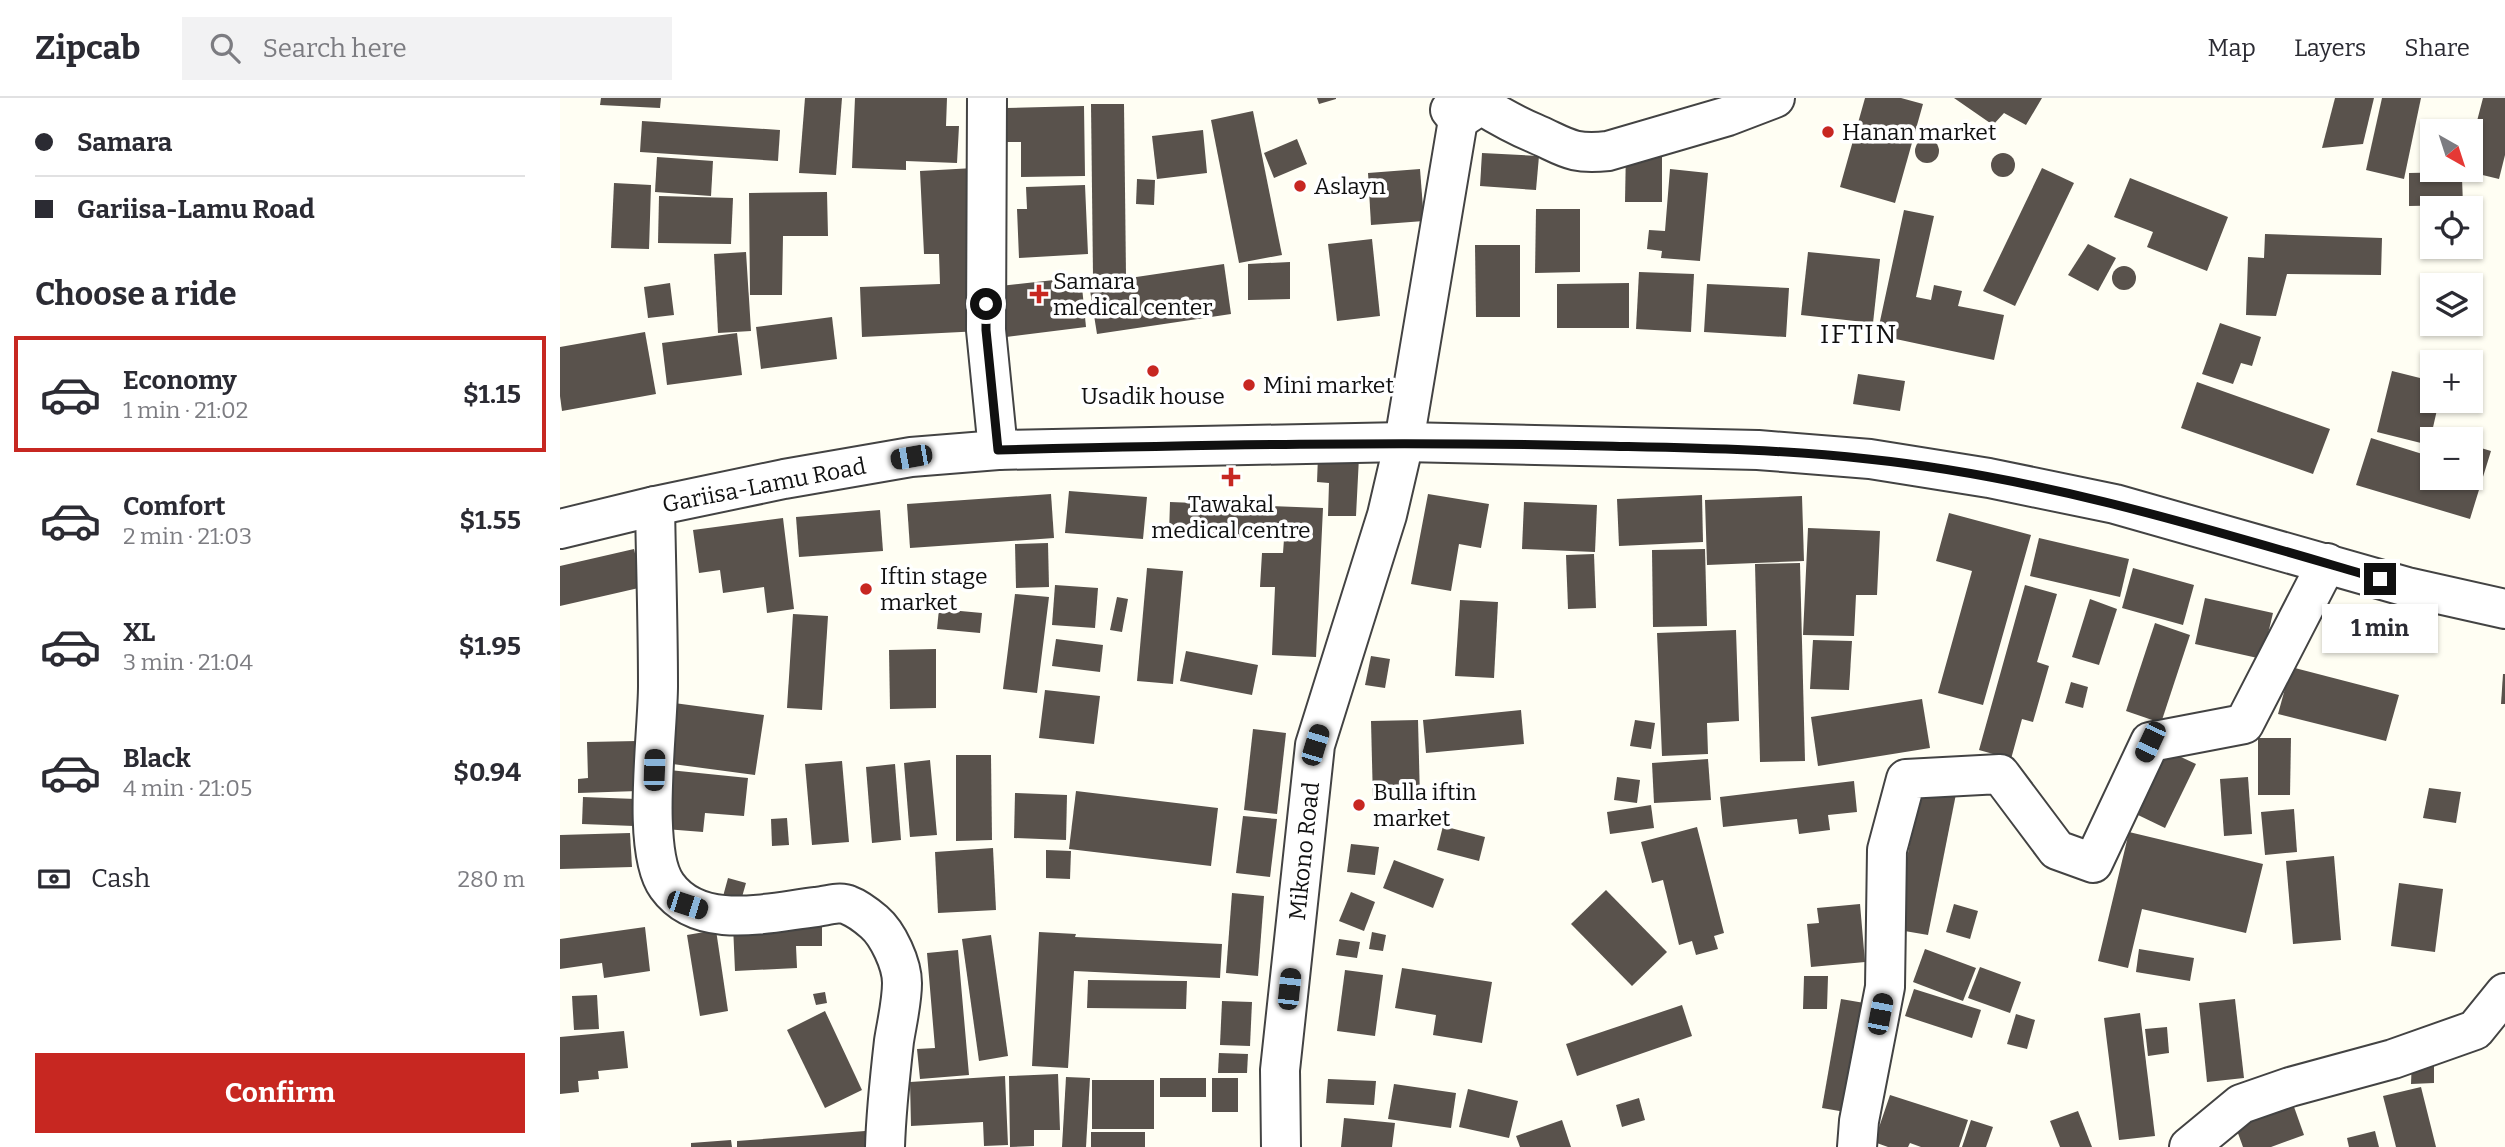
<!DOCTYPE html>
<html lang="en">
<head>
<meta charset="utf-8">
<style>
  body { margin:0; font-family:Bitter,serif; background:#f2f2f3; color:#2b2b33; height:100vh; display:flex; flex-direction:column; font-size:26px; white-space:nowrap }
  * { box-sizing:border-box; margin:0 }
  p { font-size:23px; color:#7c7c81 }
  .icon { flex:none; width:38px; height:38px; fill:none; stroke:currentColor; stroke-width:2; stroke-linecap:round; stroke-linejoin:round }
  .map { position:relative; flex:1; overflow:hidden }
  .drawer { display:flex; flex-direction:column; background:#fff; width:560px }
  .drawer>* { flex:none }
  .hud { display:grid; align-content:center; height:154px; padding:0 35px; background:#fff }
  .needle { width:46px; rotate:141deg }
  .tools { position:absolute; left:1860px; top:21px; display:grid; gap:14px }
  .tools a { display:grid; place-items:center; width:63px; height:63px; border-radius:0px; background:#fff; box-shadow:0 2px 5px #0004; font-size:35px }
  .end { position:absolute; width:32px; height:32px; margin:-16px; border:9px solid #101010; background:#fff; box-shadow:0 0 0 4px #fff }
  .from { border-radius:50% }
  .bubble { position:absolute; height:49px; border-radius:0px; background:#fff; box-shadow:0 2px 5px #0004; font-size:23px; font-weight:700; line-height:49px; text-align:center }
  .car { position:absolute; width:21px; height:42px; margin:-21px -10px; border-radius:9px; box-shadow:0 0 5px 2px #0007; background:linear-gradient(#222 24%,#8ab4d8 0 40%,#222 0 76%,#8ab4d8 0 86%,#222 0) }
  .hud b { display:flex; align-items:center; gap:24px; height:66px; font-size:26px }
  .hud b+b { border-top:2px solid #e1e1e2 }
  .hud i { width:18px; height:18px; background:#2b2b33 }
  ul { padding:0; list-style:none }
  li { display:flex; align-items:center; gap:21px; height:116px; margin:0 14px 10px; padding:0 21px; border:4px solid transparent; border-radius:0px }
  li div { flex:1 }
  li b { display:block; font-size:26px }
  li em { font-style:normal; font-weight:700 }
  li.selected { border-color:#c72721 }
  li>.icon { width:63px; height:63px; stroke-width:1.5 }
  h2 { padding:0 35px; font-size:32px; line-height:84px }
  .pay { display:flex; align-items:center; gap:18px; height:77px; padding:0 35px; font-size:26px }
  .pay p { margin-inline-start:auto }
  .button { display:flex; gap:14px; margin-top:auto; padding:14px 35px }
  .button a { flex:1; height:80px; border-radius:0px; background:#c72721; color:#fff; font-size:28px; font-weight:700; line-height:80px; text-align:center }
  header { display:flex; align-items:center; gap:42px; box-sizing:border-box; height:98px; padding:0 35px; background:#fff; border-bottom:2px solid #e1e1e2 }
  header strong { font-size:33px }
  nav { display:flex; gap:38px; margin-inline-start:auto; font-size:24px }
  .search { width:490px; height:63px; background:#f2f2f3; display:flex; align-items:center; gap:18px; box-sizing:border-box; padding:0 24px; border-radius:0px; color:#7c7c81; font-size:26px }
  main { display:flex; flex:1; min-height:0 }
  .map>svg:first-child { display:block }
  .building { fill:#59524c }
  .lines { fill:none; stroke-linecap:round; stroke-linejoin:round }
  .minor-casing { stroke:#434343; stroke-width:42 }
  .tertiary-casing { stroke:#434343; stroke-width:42 }
  .minor { stroke:#fff; stroke-width:38 }
  .tertiary { stroke:#fff; stroke-width:38 }
  .route { stroke:#101010; stroke-width:9 }
  .poi-dot { fill:#c72721; stroke:#fff; stroke-width:2.5 }
  .labels { text-anchor:middle; dominant-baseline:central; stroke-width:7; stroke-linejoin:round; paint-order:stroke }
  .poi-label { font-size:23px; fill:#101010; stroke:#fff; text-anchor:start }
  .street-label { font-size:23px; fill:#101010; stroke:#fff }
  .quarter-label { font-size:26px; letter-spacing:2px; fill:#101010; stroke:#fff }
</style>
</head>
<body>
<header>
<strong>Zipcab</strong>
<div class="search"><svg class="icon" aria-label="search" viewBox="0 0 24 24"><circle cx="10" cy="10" r="6"/><path d="M15 15l6 6"/></svg>Search here</div>
<nav><a>Map</a><a>Layers</a><a>Share</a></nav>
</header>
<main>
<section class="drawer">
<div class="hud">
<b><i class="from"></i>Samara</b>
<b><i></i>Gariisa-Lamu Road</b>
</div>
<h2>Choose a ride</h2>
<ul>
<li class="selected"><svg class="icon" aria-label="car" viewBox="0 0 24 24"><path d="M5 17H2v-5l4-1 3-4h7l3 4 3 1v5h-3M9 17h6M6 11h13"/><circle cx="7" cy="17" r="2"/><circle cx="17" cy="17" r="2"/></svg><div><b>Economy</b><p>1 min · 21:02</p></div><em>$1.15</em></li>
<li><svg class="icon" aria-label="car" viewBox="0 0 24 24"><path d="M5 17H2v-5l4-1 3-4h7l3 4 3 1v5h-3M9 17h6M6 11h13"/><circle cx="7" cy="17" r="2"/><circle cx="17" cy="17" r="2"/></svg><div><b>Comfort</b><p>2 min · 21:03</p></div><em>$1.55</em></li>
<li><svg class="icon" aria-label="car" viewBox="0 0 24 24"><path d="M5 17H2v-5l4-1 3-4h7l3 4 3 1v5h-3M9 17h6M6 11h13"/><circle cx="7" cy="17" r="2"/><circle cx="17" cy="17" r="2"/></svg><div><b>XL</b><p>3 min · 21:04</p></div><em>$1.95</em></li>
<li><svg class="icon" aria-label="car" viewBox="0 0 24 24"><path d="M5 17H2v-5l4-1 3-4h7l3 4 3 1v5h-3M9 17h6M6 11h13"/><circle cx="7" cy="17" r="2"/><circle cx="17" cy="17" r="2"/></svg><div><b>Black</b><p>4 min · 21:05</p></div><em>$0.94</em></li>
</ul>
<div class="pay"><svg class="icon" aria-label="cash" viewBox="0 0 24 24"><path d="M3 7h18v10H3z"/><circle cx="12" cy="12" r="2"/></svg>Cash<p>280 m</p></div>
<div class="button"><a>Confirm</a></div>
</section>
<div class="map">
<svg width="1945" height="1049" viewBox="0 0 1945 1049">
  <rect width="100%" height="100%" fill="#fffef3"/>
  <g class="building">
    <path d="M41 0H101L100 10 40 7Z"/>
    <path d="M245 0H282L276 77 239 75Z"/>
    <path d="M295 0H387L386 28H399L397 65 346 63V72L292 70Z"/>
    <path d="M757 0H776V1L759 6Z"/>
    <path d="M1305 0H1341L1363 6 1335 105 1280 89Z"/>
    <path d="M1394 0H1482L1466 27 1444 15 1433 27Z"/>
    <path d="M1775 0H1814L1803 46 1762 50Z"/>
    <path d="M1822 0H1861L1844 81 1806 72Z"/>
    <path d="M1923 0H1945V57L1939 81 1906 73 1911 72V46Z"/>
    <path d="M531 6H564L566 178H533Z"/>
    <path d="M524 8 525 78 461 79V44H446V10Z"/>
    <path d="M693 13 722 157 679 165 651 22Z"/>
    <path d="M82 23 220 32 218 63 80 54Z"/>
    <path d="M643 32 647 75 597 81 592 38Z"/>
    <circle cx="1367" cy="53" r="12"/>
    <path d="M737 41 747 66 714 80 704 55Z"/>
    <path d="M1066 50H1102V104H1065Z"/>
    <circle cx="1443" cy="67" r="12"/>
    <path d="M922 55 979 58 976 92 920 88Z"/>
    <path d="M97 59 153 63 151 98 95 94Z"/>
    <path d="M414 70 421 233 302 239 300 189 380 186 379 156H364L360 73Z"/>
    <path d="M1482 70 1514 85 1455 208 1423 193Z"/>
    <path d="M860 71 864 123 811 127 808 75Z"/>
    <path d="M1110 71 1148 75 1140 163 1101 160 1102 153 1087 151 1089 132 1105 133Z"/>
    <path d="M1896 74V80H1902L1903 107 1849 108V75Z"/>
    <path d="M1570 80 1668 119 1647 173 1587 149 1593 134 1554 119Z"/>
    <path d="M577 81 595 82 594 107 576 106Z"/>
    <path d="M54 85 91 87 89 151 51 150Z"/>
    <path d="M525 87 528 156 459 160 457 111H467L466 89Z"/>
    <path d="M267 94 268 138H223L222 197H190L189 95Z"/>
    <path d="M99 98 173 100 171 146 98 145Z"/>
    <path d="M976 111H1020V174L975 175Z"/>
    <path d="M1344 112 1374 118 1356 199 1371 202 1374 187 1402 193 1398 208 1444 217 1434 262 1317 237Z"/>
    <path d="M1705 136 1822 140 1821 177 1727 176 1716 218 1686 217 1688 159 1704 160Z"/>
    <path d="M812 141 820 218 777 223 768 146Z"/>
    <path d="M1528 146 1556 160 1538 193 1508 177Z"/>
    <path d="M915 147H960V219H916Z"/>
    <path d="M186 154 191 233 158 235 154 156Z"/>
    <path d="M1248 154 1320 161 1313 225 1241 217Z"/>
    <path d="M730 164V201L688 202V166Z"/>
    <path d="M664 166 671 216 537 236 529 186Z"/>
    <circle cx="1564" cy="180" r="12"/>
    <path d="M1079 174 1134 176 1131 234 1076 231Z"/>
    <path d="M521 179 526 229 446 239 440 188Z"/>
    <path d="M110 185 114 217 88 220 84 189Z"/>
    <path d="M1069 185V230H997V186Z"/>
    <path d="M1147 186 1229 190 1226 239 1144 234Z"/>
    <path d="M272 219 277 261 201 271 196 229Z"/>
    <path d="M1660 225 1701 239 1692 268 1681 265 1673 286 1642 276Z"/>
    <path d="M85 234 96 296 2 313 0 298V249Z"/>
    <path d="M177 235 182 277 107 287 102 245Z"/>
    <path d="M1832 273 1872 283V303H1879L1869 347 1817 334Z"/>
    <path d="M1298 276 1345 283 1340 313 1293 306Z"/>
    <path d="M1637 284 1770 331 1753 376 1621 330Z"/>
    <path d="M1811 340 1872 359V380H1911V347L1931 353 1910 421 1796 387Z"/>
    <path d="M758 358 799 359 796 418H768L769 385 757 384Z"/>
    <path d="M509 393 587 399 583 441 505 435Z"/>
    <path d="M491 396 494 440 350 450 347 406Z"/>
    <path d="M868 396 929 406 921 450 899 446 891 493 851 486Z"/>
    <path d="M1142 397 1143 444 1059 448 1057 401Z"/>
    <path d="M1242 398 1244 463 1147 467 1145 402Z"/>
    <path d="M610 404 763 410 756 559 712 557 715 489H700L702 455H723L724 441 609 437Z"/>
    <path d="M964 404 1037 407 1035 454 962 451Z"/>
    <path d="M320 412 323 453 239 459 236 419Z"/>
    <path d="M1389 415 1471 437 1423 607 1378 595 1412 473 1376 463Z"/>
    <path d="M223 420 234 511 207 515 204 489 163 495 160 472 139 475 133 432Z"/>
    <path d="M1248 430 1320 433 1317 497H1296L1294 538 1243 537Z"/>
    <path d="M1479 440 1569 461 1560 499 1470 478Z"/>
    <path d="M488 445 489 489 456 490 455 446Z"/>
    <path d="M74 451 83 489 0 508V468Z"/>
    <path d="M1145 451 1147 528 1093 529 1092 452Z"/>
    <path d="M1034 456 1036 510 1008 511 1006 457Z"/>
    <path d="M1240 465 1245 663 1200 664 1195 466Z"/>
    <path d="M587 470 623 473 613 586 577 583Z"/>
    <path d="M1573 470 1634 487 1623 527 1562 510Z"/>
    <path d="M495 487 538 490 535 530 492 527Z"/>
    <path d="M1465 487 1497 496 1477 564 1489 568 1473 624 1462 621 1451 661 1419 652Z"/>
    <path d="M455 496 489 499 477 595 443 591Z"/>
    <path d="M557 499 568 501 562 534 550 532Z"/>
    <path d="M1645 500 1713 515 1702 561 1635 546Z"/>
    <path d="M1530 501 1557 511 1539 567 1512 559Z"/>
    <path d="M900 502 938 504 934 580 895 578Z"/>
    <path d="M379 511 422 515 420 535 377 531Z"/>
    <path d="M233 516 268 518 262 612 227 610Z"/>
    <path d="M1595 525 1630 537 1601 625 1566 613Z"/>
    <path d="M1176 532 1179 623 1147 625 1148 656 1102 658 1097 535Z"/>
    <path d="M496 541 543 547 540 574 492 568Z"/>
    <path d="M1253 542 1292 543 1289 592 1250 591Z"/>
    <path d="M376 551V610L330 611 329 552Z"/>
    <path d="M626 553 698 567 692 597 620 583Z"/>
    <path d="M811 558 830 561 825 590 805 587Z"/>
    <path d="M1731 569 1839 597 1826 643 1718 616Z"/>
    <path d="M1943 576H1945V606H1941Z"/>
    <path d="M1511 584 1528 589 1523 610 1505 605Z"/>
    <path d="M485 592 540 598 534 646 479 640Z"/>
    <path d="M1362 601 1370 650 1258 668 1251 619Z"/>
    <path d="M114 605 204 617 195 677 105 665Z"/>
    <path d="M961 612 964 646 866 655 863 622Z"/>
    <path d="M858 622 860 701 813 703 811 623Z"/>
    <path d="M1075 622 1095 625 1091 651 1070 648Z"/>
    <path d="M693 631 726 635 717 716 684 712Z"/>
    <path d="M1698 640H1731L1730 697H1698Z"/>
    <path d="M77 643 78 693 18 695V681L28 680 27 644Z"/>
    <path d="M1608 653 1636 666 1605 730 1578 717Z"/>
    <path d="M396 657H431L432 742 396 743Z"/>
    <path d="M1148 661 1151 702 1094 705 1092 665Z"/>
    <path d="M370 662 377 737 350 739 344 665Z"/>
    <path d="M282 663 289 744 252 747 245 666Z"/>
    <path d="M335 666 341 742 312 745 306 669Z"/>
    <path d="M109 672 188 680 184 718 145 715 143 734 105 731Z"/>
    <path d="M1057 679 1080 682 1077 705 1054 702Z"/>
    <path d="M1688 679 1692 736 1664 738 1660 681Z"/>
    <path d="M1294 683 1297 714 1268 717 1270 732 1239 736 1237 721 1163 729 1160 699Z"/>
    <path d="M1362 684 1397 691 1368 837 1333 831Z"/>
    <path d="M1869 690 1901 694 1896 725 1863 720Z"/>
    <path d="M516 693 658 710 651 768 509 751Z"/>
    <path d="M455 695 507 697 506 742 454 740Z"/>
    <path d="M23 699 76 701 74 728 22 726Z"/>
    <path d="M1091 707 1094 730 1050 736 1047 714Z"/>
    <path d="M1734 711 1737 754 1705 757 1701 714Z"/>
    <path d="M683 718 717 721 710 779 676 775Z"/>
    <path d="M227 720 229 747 212 748 211 721Z"/>
    <path d="M883 728 925 739 919 763 877 752Z"/>
    <path d="M1137 729 1164 835 1154 838 1158 851 1136 857 1132 843 1119 847 1103 782 1092 785 1081 744Z"/>
    <path d="M1569 734 1703 766 1686 835 1582 811 1568 870 1538 863Z"/>
    <path d="M70 735 72 769 0 771V737Z"/>
    <path d="M791 746 819 749 815 777 787 774Z"/>
    <path d="M433 750 436 812 378 815 375 754Z"/>
    <path d="M486 752 511 753 510 781 486 780Z"/>
    <path d="M1774 758 1781 842 1733 846 1726 763Z"/>
    <path d="M834 762 884 781 873 810 823 790Z"/>
    <path d="M168 780 186 785 180 806 162 802Z"/>
    <path d="M1839 785 1883 791 1875 854 1831 848Z"/>
    <path d="M1046 792 1107 854 1072 888 1011 826Z"/>
    <path d="M791 794 815 804 804 833 779 823Z"/>
    <path d="M672 795 704 798 698 878 666 875Z"/>
    <path d="M1300 806 1305 864 1251 869 1247 826 1259 825 1257 810Z"/>
    <path d="M1394 806 1418 813 1410 841 1386 834Z"/>
    <path d="M262 824V848H236L237 870 175 873 173 827Z"/>
    <path d="M85 829 90 873 44 880 42 865 0 871V841Z"/>
    <path d="M156 832 168 913 140 918 127 837Z"/>
    <path d="M479 834 516 836 515 839 662 846 660 880 514 873 508 970 472 968Z"/>
    <path d="M812 834 826 837 823 853 809 851Z"/>
    <path d="M431 837 448 958 419 963 402 841Z"/>
    <path d="M779 841 800 844 797 860 776 857Z"/>
    <path d="M1365 851 1416 870 1403 903 1353 884Z"/>
    <path d="M1579 851 1634 860 1630 883 1576 874Z"/>
    <path d="M398 852 409 977 360 981 357 951 375 950 367 855Z"/>
    <path d="M1420 869 1461 884 1450 915 1408 900Z"/>
    <path d="M842 870 932 884 922 945 873 937 876 917 835 910Z"/>
    <path d="M785 872 823 877 815 938 777 933Z"/>
    <path d="M1244 878H1268L1267 911H1243Z"/>
    <path d="M528 882 627 883 626 911 527 910Z"/>
    <path d="M1354 891 1421 912 1412 940 1345 918Z"/>
    <path d="M265 894 267 905 256 907 253 896Z"/>
    <path d="M37 897 39 931 14 932 12 898Z"/>
    <path d="M1281 901 1316 907 1297 1016 1262 1010Z"/>
    <path d="M1675 901 1684 980 1647 984 1639 905Z"/>
    <path d="M662 903 692 904 690 948 660 947Z"/>
    <path d="M1122 907 1132 938 1017 978 1006 946Z"/>
    <path d="M265 913 302 992 265 1010 227 932Z"/>
    <path d="M1580 915 1595 1038 1559 1042 1544 920Z"/>
    <path d="M1456 916 1475 922 1467 951 1447 946Z"/>
    <path d="M1607 929 1609 955 1588 958 1585 931Z"/>
    <path d="M64 933 68 970 38 973 39 981 18 983 19 994 0 996V939Z"/>
    <path d="M659 955 688 956 687 975H658Z"/>
    <path d="M1852 959H1874V985L1851 986Z"/>
    <path d="M498 976 500 1032H474V1048L450 1049 449 978Z"/>
    <path d="M445 978 448 1047 424 1048 423 1024 351 1028 350 984Z"/>
    <path d="M506 979 530 980 526 1049H502Z"/>
    <rect x="600" y="980" width="46" height="19"/>
    <rect x="652" y="980" width="26" height="34"/>
    <path d="M768 981 816 983 814 1007 766 1005Z"/>
    <rect x="532" y="982" width="62" height="49"/>
    <path d="M834 986 896 995 891 1030 828 1021Z"/>
    <path d="M1861 989 1876 1049H1836L1823 998Z"/>
    <path d="M908 991 958 1003 949 1040 899 1029Z"/>
    <path d="M1330 997 1408 1022 1399 1049H1361L1350 1045 1348 1049H1328L1314 1044Z"/>
    <path d="M1079 1000 1085 1022 1062 1029 1056 1007Z"/>
    <path d="M1733 1006 1744 1037 1711 1049H1683L1675 1027Z"/>
    <path d="M1518 1013 1532 1049H1500L1490 1023Z"/>
    <path d="M784 1020 835 1025 832 1049H781Z"/>
    <path d="M1002 1022 1011 1049H960L956 1038Z"/>
    <path d="M1411 1022 1433 1029 1426 1049H1402Z"/>
    <path d="M305 1033 306 1049H177V1043Z"/>
    <path d="M1815 1033 1819 1049H1789L1787 1040Z"/>
    <rect x="531" y="1034" width="54" height="15"/>
    <path d="M171 1042 172 1049H131V1045Z"/>
  </g>
  <g class="lines">
    <g class="minor-casing">
      <g id="minor">
        <path d="M427 0 426 232 438 352"/>
        <path d="M890 12 898 22 921 7C939 18 955 27 974 35 1006 49 1011 57 1048 53L1168 18 1215 0"/>
        <path d="M95 408C96 468 98 528 98 588 98 634 81 753 107 788 140 834 210 814 256 809 265 808 280 803 288 807 296 810 307 818 314 824 328 836 342 866 342 885 342 904 337 924 334 943 330 978 326 1014 325 1049"/>
        <path d="M721 1049 720 972 755 647 827 417 844 344 898 22 907 0"/>
        <path d="M1297 1049 1299 1023 1325 889 1327 752 1346 681 1440 676 1497 752 1533 765 1590 644 1684 626 1767 465"/>
        <path d="M1629 1049 1681 1006 1730 989 1833 961 1915 932 1945 895"/>
      </g>
    </g>
    <g class="tertiary-casing">
      <path id="tertiary" d="M0 431 95 408 224 381 351 359 438 352 844 344 1198 352 1310 361 1429 380 1555 406 1847 489 1945 511"/>
    </g>
    <use href="#minor" class="minor"/>
    <use href="#tertiary" class="tertiary"/>
  </g>
  <g class="lines">
    <path class="route" d="M426 206V232L438 352C639 347 840 343 1042 348 1131 350 1219 351 1308 361 1482 379 1652 432 1820 481"/>
  </g>
  <g class="poi-dot">
    <circle cx="1268" cy="34" r="7"/>
    <circle cx="740" cy="88" r="7"/>
    <path d="M475.5 185.5h7v7h7v7h-7v7h-7v-7h-7v-7h7z"/>
    <circle cx="593" cy="273" r="7"/>
    <circle cx="689" cy="287" r="7"/>
    <path d="M667.5 368.5h7v7h7v7h-7v7h-7v-7h-7v-7h7z"/>
    <circle cx="306" cy="491" r="7"/>
    <circle cx="799" cy="707" r="7"/>
  </g>
  <g class="labels">
    <g class="poi-label">
      <text x="1282" y="34">Hanan market</text>
      <text x="754" y="88">Aslayn</text>
      <text x="493" y="183">Samara<tspan x="493" dy="26">medical center</tspan></text>
      <text x="703" y="287">Mini market</text>
      <text x="593" y="298" text-anchor="middle">Usadik house</text>
      <text x="671" y="406" text-anchor="middle">Tawakal<tspan x="671" dy="26">medical centre</tspan></text>
      <text x="320" y="478">Iftin stage<tspan x="320" dy="26">market</tspan></text>
      <text x="813" y="694">Bulla iftin<tspan x="813" dy="26">market</tspan></text>
    </g>
    <g class="street-label">
      <text transform="translate(204 387) rotate(-11)">Gariisa-Lamu Road</text>
      <text transform="translate(744 753) rotate(-84)">Mikono Road</text>
    </g>
    <g class="quarter-label">
      <text x="1299" y="236">IFTIN</text>
    </g>
  </g>
</svg>
<div class="tools">
<a><svg class="needle" viewBox="-14 -14 28 28"><path d="M0-13l5 13h-10z" fill="#e53935"/><path d="M0 13l5-13h-10z" fill="#7c7c81"/></svg></a>
<a><svg class="icon" aria-label="locate" viewBox="0 0 24 24"><circle cx="12" cy="12" r="6"/><path d="M12 2v4M12 18v4M2 12h4M18 12h4"/></svg></a>
<a><svg class="icon" aria-label="layers" viewBox="0 0 24 24"><path d="M12 4l9 5-9 5-9-5zM3 14l9 5 9-5"/></svg></a>
<a>+</a>
<a>−</a>
</div>
<i class="end from" style="left:426px;top:206px"></i>
<i class="end" style="left:1820px;top:481px"></i>
<div class="bubble" style="left:1762px;top:506px;width:116px">1 min</div>
<i class="car" style="left:351px;top:359px;rotate:260deg"></i>
<i class="car" style="left:1590px;top:644px;rotate:205deg"></i>
<i class="car" style="left:755px;top:647px;rotate:17deg"></i>
<i class="car" style="left:94px;top:672px;rotate:2deg"></i>
<i class="car" style="left:127px;top:807px;rotate:108deg"></i>
<i class="car" style="left:729px;top:891px;rotate:6deg"></i>
<i class="car" style="left:1320px;top:916px;rotate:11deg"></i>
</div>
</main>
</body>
</html>
